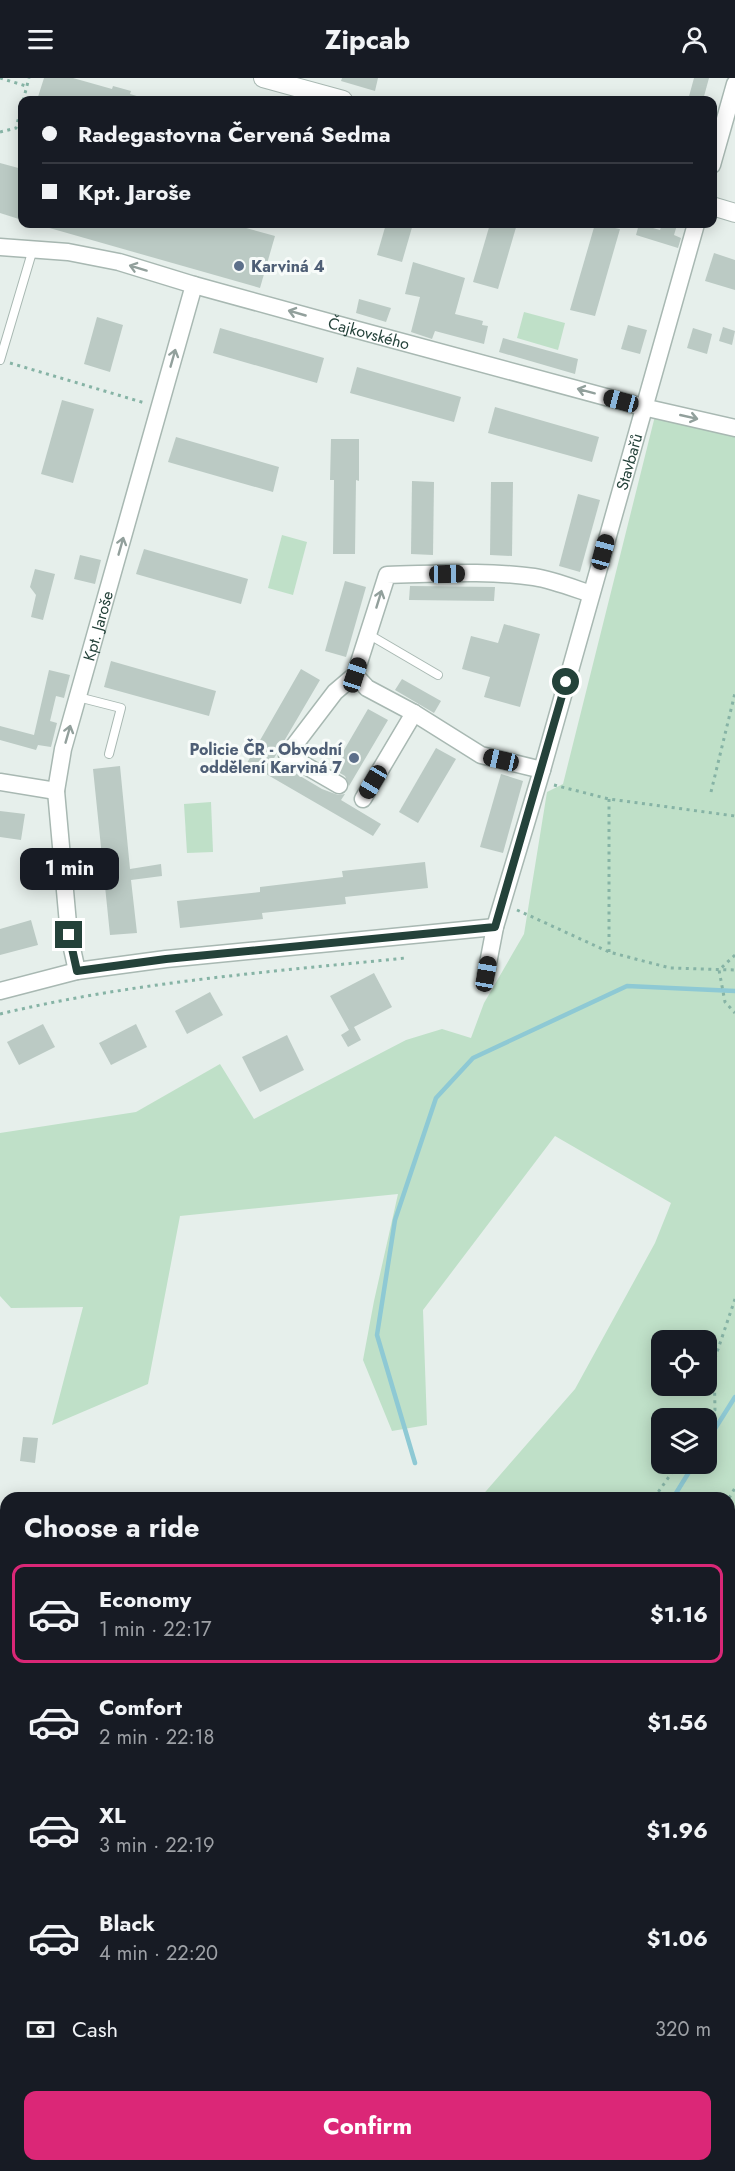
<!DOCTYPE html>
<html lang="en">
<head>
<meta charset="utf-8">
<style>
  body { margin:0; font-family:Jost,sans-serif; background:#20242c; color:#f1f3f6; height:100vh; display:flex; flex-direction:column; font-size:22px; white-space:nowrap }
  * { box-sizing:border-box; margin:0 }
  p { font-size:20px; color:#9ea1a6 }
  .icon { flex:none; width:33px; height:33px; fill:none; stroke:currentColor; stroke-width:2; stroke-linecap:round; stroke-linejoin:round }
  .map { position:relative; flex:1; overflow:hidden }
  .details { position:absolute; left:0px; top:1414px; width:735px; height:680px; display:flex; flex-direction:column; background:#171b24; border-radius:18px 18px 0 0; box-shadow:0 3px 15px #0003 }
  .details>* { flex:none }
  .banner { position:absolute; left:18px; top:18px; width:699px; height:132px; border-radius:12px; box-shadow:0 3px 15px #0003; display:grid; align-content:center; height:132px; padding:0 24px; background:#171b24 }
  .buttons { position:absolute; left:651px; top:1252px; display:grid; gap:12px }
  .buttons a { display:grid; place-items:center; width:66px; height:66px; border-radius:12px; background:#171b24; box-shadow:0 3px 15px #0003; font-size:30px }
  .end { position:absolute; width:27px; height:27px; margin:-14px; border:8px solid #24423a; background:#fff; box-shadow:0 0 0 3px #fff }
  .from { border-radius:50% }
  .bubble { position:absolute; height:42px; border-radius:12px; background:#171b24; box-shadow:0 3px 15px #0003; font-size:20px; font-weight:700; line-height:42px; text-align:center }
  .car { position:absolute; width:18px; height:36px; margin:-18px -9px; border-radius:8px; box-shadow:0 0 4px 2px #0007; background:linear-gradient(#222 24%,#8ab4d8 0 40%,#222 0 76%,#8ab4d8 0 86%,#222 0) }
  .banner b { display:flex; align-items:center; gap:21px; height:57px; font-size:22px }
  .banner b+b { border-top:2px solid #363941 }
  .banner i { width:15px; height:15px; background:#f1f3f6 }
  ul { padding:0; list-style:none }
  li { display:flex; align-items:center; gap:18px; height:99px; margin:0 12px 9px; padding:0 12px; border:3px solid transparent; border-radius:12px }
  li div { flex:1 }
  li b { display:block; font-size:22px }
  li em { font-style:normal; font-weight:700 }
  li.current { border-color:#db2777 }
  li>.icon { width:54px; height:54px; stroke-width:1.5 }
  h2 { padding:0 24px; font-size:27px; line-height:72px }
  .pay { display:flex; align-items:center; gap:15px; height:66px; padding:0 24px; font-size:22px }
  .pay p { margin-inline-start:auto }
  .primary-button { display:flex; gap:12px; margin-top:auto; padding:12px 24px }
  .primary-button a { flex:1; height:69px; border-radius:12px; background:#db2777; color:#fff; font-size:24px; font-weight:700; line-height:69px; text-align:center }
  header { display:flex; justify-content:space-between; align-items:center; height:78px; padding:0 24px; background:#171b24; font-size:27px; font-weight:700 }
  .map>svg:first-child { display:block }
  .green { fill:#bfe0c8; fill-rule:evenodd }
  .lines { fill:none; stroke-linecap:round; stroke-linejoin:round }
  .stream { stroke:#8ec9d4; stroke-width:4.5 }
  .building { fill:#bbcac4 }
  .service-casing { stroke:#a8b8b2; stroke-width:10 }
  .minor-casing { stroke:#a8b8b2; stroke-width:19 }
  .tertiary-casing { stroke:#a8b8b2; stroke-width:20 }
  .path { stroke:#86b3a5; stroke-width:3; stroke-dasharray:3 4.5; stroke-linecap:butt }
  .service { stroke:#fff; stroke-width:8 }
  .minor { stroke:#fff; stroke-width:16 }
  .tertiary { stroke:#fff; stroke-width:18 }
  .oneway { stroke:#92a09c }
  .route { stroke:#24423a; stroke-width:8 }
  .service-dot { fill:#5c6f8a; stroke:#f7fbf9; stroke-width:2 }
  .labels { text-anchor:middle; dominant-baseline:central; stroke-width:6; stroke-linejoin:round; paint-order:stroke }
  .service-label { font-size:16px; font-weight:bold; fill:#4e5e75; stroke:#f7fbf9; text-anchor:start }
  .street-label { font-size:16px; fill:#24423a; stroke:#f7fbf9 }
</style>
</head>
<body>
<header><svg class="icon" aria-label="menu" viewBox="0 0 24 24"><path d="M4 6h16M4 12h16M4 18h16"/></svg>Zipcab<svg class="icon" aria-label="person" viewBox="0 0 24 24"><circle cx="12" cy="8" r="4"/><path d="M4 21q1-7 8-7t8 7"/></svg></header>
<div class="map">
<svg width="735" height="2093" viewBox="0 0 735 2093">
  <rect width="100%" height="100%" fill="#e6efeb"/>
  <g class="green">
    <path d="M524 234 565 245 558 272 517 260Z"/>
    <path d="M656 334 735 355V1827L729 1825V1420H480L575 1311 655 1165 671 1125 555 1058 423 1232 427 1347 392 1353 363 1282 374 1223 398 1116 180 1138 148 1306 52 1347 83 1229 11 1230 0 1218V1055L136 1034 220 986 254 1041 406 962 442 951 471 960 484 925 524 856 547 714 563 706ZM662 1263H706V1308H662ZM662 1341H706V1386H662Z"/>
    <path d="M282 457 307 464 293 517 268 510Z"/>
    <path d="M211 724 213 774 187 775 184 726Z"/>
    <path d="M6 1710V1996L0 1999V1712Z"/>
    <path d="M729 1976 735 1978V2065L729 2063 731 2056 729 2055Z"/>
    <path d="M574 2088H625L627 2093H572Z"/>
  </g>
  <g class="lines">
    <g class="stream">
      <path d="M706 1365 735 1319"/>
      <path d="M415 1385 377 1257 395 1142 436 1020 473 980 627 908 735 913"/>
      <path d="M673 1420 694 1386"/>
      <path d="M0 1883 6 1880"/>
    </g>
  </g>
  <g class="building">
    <path d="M44 0H73L112 11 113 8 131 13 130 16 140 19 139 22H37Z"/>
    <path d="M342 0H378L375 13 341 3Z"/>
    <path d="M694 0H709L703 22H688Z"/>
    <path d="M0 85 22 91V142L0 135Z"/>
    <path d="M47 146H232L275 158 260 210 46 149Z"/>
    <path d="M386 146H413L402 184 377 177Z"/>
    <path d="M490 146H517L498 211 473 204Z"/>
    <path d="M595 146 620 151 595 238 570 232Z"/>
    <path d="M639 146 660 152 662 146 677 147 674 157 681 160 678 170 636 157Z"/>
    <path d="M714 175 735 182V212L705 203Z"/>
    <path d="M413 184 465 200 455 236 483 243 482 247 488 248 484 266 435 253 432 261 411 254 420 219 405 216Z"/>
    <path d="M359 221 391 230 386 244 356 235Z"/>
    <path d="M97 239 123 247 110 294 84 286Z"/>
    <path d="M628 247 647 252 640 276 621 271Z"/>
    <path d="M723 249 735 253 732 267 719 263Z"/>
    <path d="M220 250 324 280 317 305 213 275Z"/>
    <path d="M693 250 712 256 707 276 687 270Z"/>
    <path d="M503 260 578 281 575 296 499 274Z"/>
    <path d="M357 289 461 319 454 344 350 315Z"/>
    <path d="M62 322 94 331 73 405 41 396Z"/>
    <path d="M495 329 599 359 592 384 488 355Z"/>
    <path d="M176 359 279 389 273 414 168 384Z"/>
    <path d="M331 361H359V403L356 402 355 476H333L334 402H330Z"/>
    <path d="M412 403 434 404 433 477 411 476Z"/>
    <path d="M491 404H513L512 478 490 477Z"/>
    <path d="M578 416 600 422 580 494 559 488Z"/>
    <path d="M144 471 248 501 241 526 136 496Z"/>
    <path d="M80 477 101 482 95 506 74 501Z"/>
    <path d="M35 491 55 496 43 542 31 539 36 517 30 509Z"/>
    <path d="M345 503 366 509 346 579 325 573Z"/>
    <path d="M410 508 495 509 494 523 409 522Z"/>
    <path d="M504 546 540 556 520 629 484 619 490 599 462 591 471 558 498 565Z"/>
    <path d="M111 583 216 613 209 638 104 609Z"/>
    <path d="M301 591 320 602 273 682 322 711 338 717 345 716 341 722 381 746 373 758 247 685Z"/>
    <path d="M49 592 70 597 64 620 56 618 50 643 57 645 51 669 38 667 36 672 0 662V648L34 657Z"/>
    <path d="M402 601 441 623 434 635 395 612Z"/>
    <path d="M368 631 388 642 349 708 345 698 333 691Z"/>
    <path d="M436 670 456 681 418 745 399 734Z"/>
    <path d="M120 688 130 791 161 786 162 798 131 802 137 855 110 857 93 691Z"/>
    <path d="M501 696 523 703 503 775 480 769Z"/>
    <path d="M0 733 25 736 21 762 0 759Z"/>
    <path d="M425 784 428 810 345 819 346 826 262 835 263 841 180 850 177 823 260 814V809L343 799 342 793Z"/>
    <path d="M31 842 38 867 0 877V851Z"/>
    <path d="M374 895 392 929 354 949 361 962 348 969 341 957 349 952 330 918Z"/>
    <path d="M210 914 223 937 187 956 175 933Z"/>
    <path d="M43 946 55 969 19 987 7 964Z"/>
    <path d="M136 946 147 969 111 987 99 965Z"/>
    <path d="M287 957 304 992 260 1014 242 979Z"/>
    <path d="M23 1359 38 1360 35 1385 20 1383Z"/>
  </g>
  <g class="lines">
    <g class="service-casing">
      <g id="service">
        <path d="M0 282 33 171"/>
        <path d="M368 556 438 597"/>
        <path d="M78 619 121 630 109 676"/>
      </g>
    </g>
    <g class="minor-casing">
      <g id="minor">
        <path d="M712 87 735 6"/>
        <path id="s1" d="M0 169 68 174 119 184 194 207 354 251 643 329 735 350"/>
        <path d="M355 597 367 610 414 635 481 677 542 692"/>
        <path d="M0 704 56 713"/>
        <path d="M339 707 287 677 335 614 355 597 387 497C436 496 485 492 534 499 553 502 573 510 591 516"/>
        <path d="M363 721 414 635"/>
        <path id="s2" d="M77 893 69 857 56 713 63 671 194 207"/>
        <path id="s3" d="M486 896 495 849 542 692 696 146"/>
        <path d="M0 913 77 893 166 881 495 849"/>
        <path d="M187 2093 189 2088"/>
      </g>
    </g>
    <g class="tertiary-casing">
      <g id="tertiary">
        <path d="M263 0 343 22"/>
        <path d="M712 128 735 135"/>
      </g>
    </g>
    <g class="path">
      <path d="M0 0 26 8"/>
      <path d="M0 54 16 50 29 0"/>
      <path d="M10 285 145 325"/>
      <path d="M554 707 609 721 735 738"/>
      <path d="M711 714 735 615"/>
      <path d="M609 721V874"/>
      <path d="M517 832 609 874 670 890 735 892"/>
      <path d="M735 877 719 892 725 924 735 935"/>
      <path d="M0 936C133 904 269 894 405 880"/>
      <path d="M706 1345 715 1332 714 1283 735 1221"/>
      <path d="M654 1420 678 1386"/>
      <path d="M729 1420 735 1410"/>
      <path d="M0 1906 6 1903"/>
    </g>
    <use href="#service" class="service"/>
    <use href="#minor" class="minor"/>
    <use href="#tertiary" class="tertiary"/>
  </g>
  <defs><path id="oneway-shaft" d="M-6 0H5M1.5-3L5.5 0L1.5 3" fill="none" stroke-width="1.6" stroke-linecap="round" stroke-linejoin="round" transform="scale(1.5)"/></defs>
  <g class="oneway">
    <use href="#oneway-shaft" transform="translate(138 190) rotate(-163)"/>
    <use href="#oneway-shaft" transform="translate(297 235) rotate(-164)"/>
    <use href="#oneway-shaft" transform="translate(173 280) rotate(-74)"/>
    <use href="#oneway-shaft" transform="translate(586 313) rotate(-165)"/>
    <use href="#oneway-shaft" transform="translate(689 339) rotate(13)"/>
    <use href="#oneway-shaft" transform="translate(121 468) rotate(-74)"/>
    <use href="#oneway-shaft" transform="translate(379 521) rotate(-73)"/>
    <use href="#oneway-shaft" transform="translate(68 656) rotate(-74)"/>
  </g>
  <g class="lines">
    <path class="route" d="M69 857 77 893 166 881 495 849 566 604"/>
  </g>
  <g class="service-dot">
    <circle cx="239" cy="188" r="6"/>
    <circle cx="354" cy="680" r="6"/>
  </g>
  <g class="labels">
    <g class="service-label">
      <text x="251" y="188">Karviná 4</text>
      <text x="342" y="671" text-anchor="end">Policie ČR - Obvodní<tspan x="342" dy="18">oddělení Karviná 7</tspan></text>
    </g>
    <g class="street-label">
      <text stroke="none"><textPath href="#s1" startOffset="380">Čajkovského</textPath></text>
      <text stroke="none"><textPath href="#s3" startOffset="532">Stavbařů</textPath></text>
      <text stroke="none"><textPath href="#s2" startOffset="352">Kpt. Jaroše</textPath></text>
    </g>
  </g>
</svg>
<div class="buttons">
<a><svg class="icon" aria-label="locate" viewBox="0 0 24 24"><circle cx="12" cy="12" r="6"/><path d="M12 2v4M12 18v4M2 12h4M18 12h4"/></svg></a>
<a><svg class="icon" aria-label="layers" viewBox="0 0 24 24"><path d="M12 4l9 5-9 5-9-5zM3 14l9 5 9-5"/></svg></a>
</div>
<i class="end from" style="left:566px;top:604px"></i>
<i class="end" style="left:69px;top:857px"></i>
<div class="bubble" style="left:20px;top:770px;width:99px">1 min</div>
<i class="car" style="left:621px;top:323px;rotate:285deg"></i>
<i class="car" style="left:603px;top:474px;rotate:15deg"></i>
<i class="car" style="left:447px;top:496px;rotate:89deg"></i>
<i class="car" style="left:355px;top:597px;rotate:18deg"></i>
<i class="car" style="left:501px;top:682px;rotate:283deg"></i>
<i class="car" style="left:373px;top:704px;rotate:211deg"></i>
<i class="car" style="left:486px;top:896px;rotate:10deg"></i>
<div class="banner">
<b><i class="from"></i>Radegastovna Červená Sedma</b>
<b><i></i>Kpt. Jaroše</b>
</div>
<section class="details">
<h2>Choose a ride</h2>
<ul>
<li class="current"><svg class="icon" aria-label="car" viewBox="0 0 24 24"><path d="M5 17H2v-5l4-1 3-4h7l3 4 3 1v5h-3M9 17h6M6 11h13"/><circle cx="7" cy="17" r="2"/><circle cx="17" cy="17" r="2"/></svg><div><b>Economy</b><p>1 min · 22:17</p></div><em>$1.16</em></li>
<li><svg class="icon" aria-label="car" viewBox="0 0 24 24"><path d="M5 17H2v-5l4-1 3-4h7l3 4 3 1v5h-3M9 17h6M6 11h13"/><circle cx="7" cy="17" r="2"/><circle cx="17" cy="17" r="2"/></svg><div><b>Comfort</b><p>2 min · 22:18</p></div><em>$1.56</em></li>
<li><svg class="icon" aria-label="car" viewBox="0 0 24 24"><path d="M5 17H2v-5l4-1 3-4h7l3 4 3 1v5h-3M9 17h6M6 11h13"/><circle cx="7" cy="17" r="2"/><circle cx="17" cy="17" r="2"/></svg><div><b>XL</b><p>3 min · 22:19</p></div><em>$1.96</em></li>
<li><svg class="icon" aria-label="car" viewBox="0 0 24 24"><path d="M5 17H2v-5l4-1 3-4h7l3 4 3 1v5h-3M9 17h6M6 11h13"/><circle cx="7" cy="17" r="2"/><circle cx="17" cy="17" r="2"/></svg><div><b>Black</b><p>4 min · 22:20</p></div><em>$1.06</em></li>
</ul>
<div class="pay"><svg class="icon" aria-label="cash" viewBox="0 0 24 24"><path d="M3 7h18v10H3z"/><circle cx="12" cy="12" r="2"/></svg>Cash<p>320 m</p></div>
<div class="primary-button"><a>Confirm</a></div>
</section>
</div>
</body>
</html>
